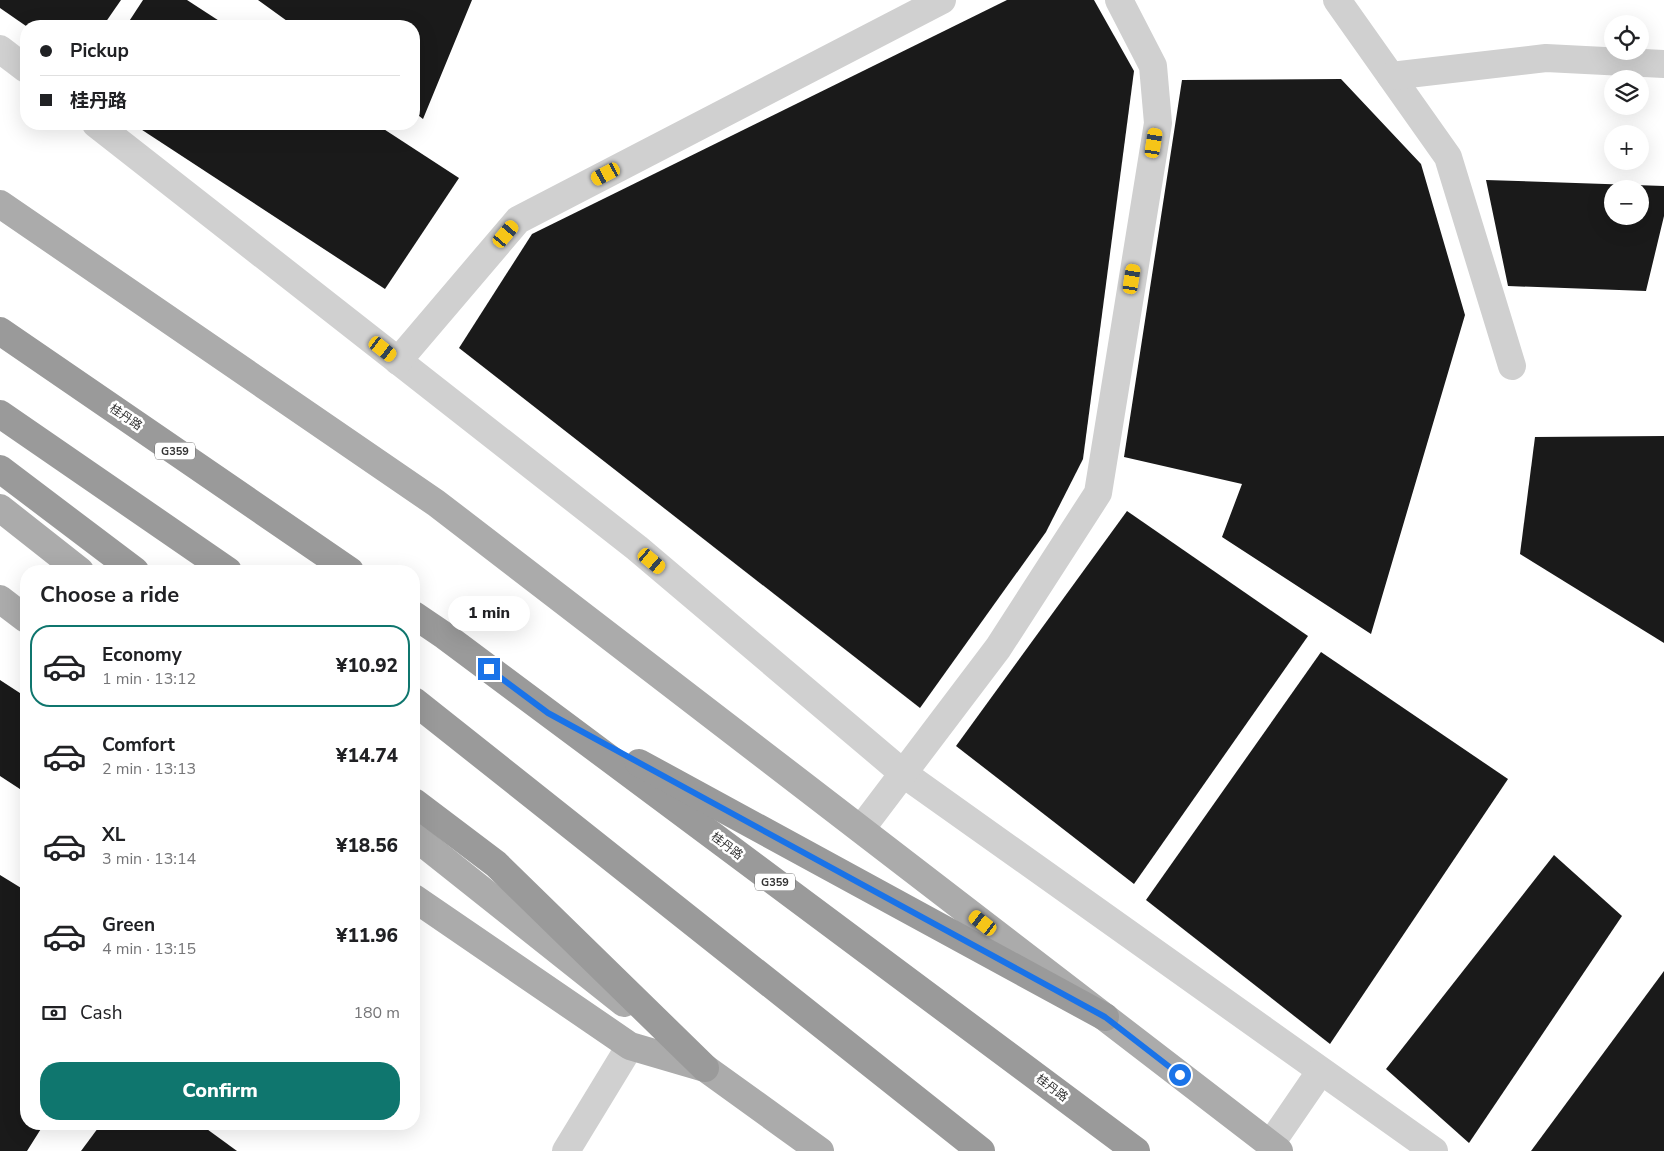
<!DOCTYPE html>
<html lang="en">
<head>
<meta charset="utf-8">
<style>
  body { margin:0; font-family:"Nunito Sans","Noto Sans SC",sans-serif; background:#f2f2f2; color:#202124; height:100vh; display:flex; flex-direction:column; font-size:19px; white-space:nowrap }
  * { box-sizing:border-box; margin:0 }
  p { font-size:16px; color:#757577 }
  .icon { flex:none; width:28px; height:28px; fill:none; stroke:currentColor; stroke-width:2; stroke-linecap:round; stroke-linejoin:round }
  .map { position:relative; flex:1; overflow:hidden }
  .details { position:absolute; left:20px; top:565px; width:400px; height:565px; display:flex; flex-direction:column; background:#fff; border-radius:20px; box-shadow:0 5px 20px #0002 }
  .details>* { flex:none }
  .guide { position:absolute; left:20px; top:20px; width:400px; height:110px; border-radius:20px; box-shadow:0 5px 20px #0002; display:grid; align-content:center; height:110px; padding:0 20px; background:#fff }
  .fabs { position:absolute; left:1604px; top:15px; display:grid; gap:10px }
  .fabs a { display:grid; place-items:center; width:45px; height:45px; border-radius:50%; background:#fff; box-shadow:0 5px 20px #0002; font-size:25px }
  .end { position:absolute; width:22px; height:22px; margin:-11px; border:6px solid #1a73e8; background:#fff; box-shadow:0 0 0 2px #fff }
  .from { border-radius:50% }
  .bubble { position:absolute; height:35px; border-radius:18px; background:#fff; box-shadow:0 5px 20px #0002; font-size:16px; font-weight:800; line-height:35px; text-align:center }
  .car { position:absolute; width:15px; height:30px; margin:-15px -8px; border-radius:6px; box-shadow:0 0 4px 1px #0007; background:linear-gradient(#f5c518 24%,#345 0 40%,#f5c518 0 76%,#345 0 86%,#f5c518 0) }
  .guide b { display:flex; align-items:center; gap:18px; height:48px; font-size:19px }
  .guide b+b { border-top:1px solid #e0e0e0 }
  .guide i { width:12px; height:12px; background:#202124 }
  ul { padding:0; list-style:none }
  li { display:flex; align-items:center; gap:15px; height:82px; margin:0 10px 8px; padding:0 10px; border:2px solid transparent; border-radius:20px }
  li div { flex:1 }
  li b { display:block; font-size:19px }
  li em { font-style:normal; font-weight:800 }
  li.current { border-color:#0f766e }
  li>.icon { width:45px; height:45px; stroke-width:1.5 }
  h2 { padding:0 20px; font-size:22px; line-height:60px }
  .pay { display:flex; align-items:center; gap:12px; height:55px; padding:0 20px; font-size:19px }
  .pay p { margin-inline-start:auto }
  .button { display:flex; gap:10px; margin-top:auto; padding:10px 20px }
  .button a { flex:1; height:58px; border-radius:20px; background:#0f766e; color:#fff; font-size:20px; font-weight:800; line-height:58px; text-align:center }
  .map>svg:first-child { display:block }
  .building { fill:#1a1a1a; fill-rule:evenodd }
  .lines { fill:none; stroke-linecap:round; stroke-linejoin:round }
  .minor { stroke:#d0d0d0; stroke-width:28 }
  .major { stroke:#ababab; stroke-width:28 }
  .highway { stroke:#9a9a9a; stroke-width:28 }
  .route { stroke:#1a73e8; stroke-width:6 }
  .labels { text-anchor:middle; dominant-baseline:central; stroke-width:5; stroke-linejoin:round; paint-order:stroke }
  .shield { fill:#fff; stroke:#707070; stroke-width:1 }
  .shield-label { font-size:11px; font-weight:bold; fill:#333 }
  .street-label { font-size:12px; fill:#333; stroke:#fff }
</style>
</head>
<body>
<div class="map">
<svg width="1664" height="1151" viewBox="0 0 1664 1151">
  <rect width="100%" height="100%" fill="#fff"/>
  <g class="building">
    <path d="M0 0H121L103 26H26L0 8Z"/>
    <path d="M143 0H187L227 26H126Z"/>
    <path d="M258 0H472L423 119 414 112V26H294Z"/>
    <path d="M1007 0H1094L1134 71 1083 459 1046 532 920 708 459 348 532 234Z"/>
    <path d="M1341 79 1421 164 1465 315 1371 634 1222 537 1242 484 1124 457 1182 80Z"/>
    <path d="M133 124H376L459 178 385 289Z"/>
    <path d="M1486 180 1664 186V216L1646 291 1508 286ZM1612 189H1640V216H1612Z"/>
    <path d="M1664 436V643L1520 554 1535 437Z"/>
    <path d="M1127 511 1308 636 1134 884 956 746Z"/>
    <path d="M1321 652 1508 779 1330 1044 1146 900Z"/>
    <path d="M0 680 26 697V793L0 776Z"/>
    <path d="M1554 855 1622 916 1469 1143 1386 1069Z"/>
    <path d="M0 875 26 891V1124H44L27 1151H0Z"/>
    <path d="M1664 971V1151H1531Z"/>
    <path d="M101 1124H200L237 1151H81Z"/>
  </g>
  <g class="lines">
    <g class="minor">
      <path d="M1337 0 1448 157 1512 366"/>
      <path d="M0 49 26 69"/>
      <path d="M1391 76 1546 58 1664 64"/>
      <path d="M96 124 637 548 904 774 1434 1151"/>
      <path d="M398 361 518 220 942 0"/>
      <path d="M861 829 998 648 1098 493 1158 123 1153 66 1119 0"/>
      <path d="M1270 1145 1320 1072"/>
      <path d="M566 1151 630 1046"/>
    </g>
    <g class="major">
      <path d="M0 204 436 503 1279 1151"/>
      <path d="M0 508 80 571"/>
      <path d="M0 599 26 619"/>
      <path d="M414 836 624 1003"/>
      <path d="M414 898 630 1046 705 1068 820 1151"/>
    </g>
    <g class="highway">
      <path d="M0 331 350 571"/>
      <path d="M0 414 228 571"/>
      <path d="M0 469 135 571"/>
      <path d="M414 615 445 636 1136 1151"/>
      <path d="M414 701 981 1151"/>
      <path d="M639 763 1105 1017"/>
      <path d="M414 802 496 864 705 1068"/>
    </g>
  </g>
  <g class="lines">
    <path class="route" d="M489 669 548 713 1105 1017 1180 1075"/>
  </g>
  <g class="labels">
    <g class="shield">
      <rect x="155" y="442.5" width="40" height="17" rx="4"/>
      <rect x="755" y="873.5" width="40" height="17" rx="4"/>
    </g>
    <g class="shield-label">
      <text x="175" y="451">G359</text>
      <text x="775" y="882">G359</text>
    </g>
    <g class="street-label">
      <text transform="translate(126 417) rotate(34)">桂丹路</text>
      <text transform="translate(727 846) rotate(37)">桂丹路</text>
      <text transform="translate(1052 1088) rotate(37)">桂丹路</text>
    </g>
  </g>
</svg>
<div class="fabs">
<a><svg class="icon" aria-label="locate" viewBox="0 0 24 24"><circle cx="12" cy="12" r="6"/><path d="M12 2v4M12 18v4M2 12h4M18 12h4"/></svg></a>
<a><svg class="icon" aria-label="layers" viewBox="0 0 24 24"><path d="M12 4l9 5-9 5-9-5zM3 14l9 5 9-5"/></svg></a>
<a>+</a>
<a>−</a>
</div>
<i class="end from" style="left:1180px;top:1075px"></i>
<i class="end" style="left:489px;top:669px"></i>
<div class="bubble" style="left:448px;top:596px;width:82px">1 min</div>
<i class="car" style="left:1154px;top:143px;rotate:9deg"></i>
<i class="car" style="left:606px;top:174px;rotate:242deg"></i>
<i class="car" style="left:506px;top:234px;rotate:40deg"></i>
<i class="car" style="left:1132px;top:279px;rotate:9deg"></i>
<i class="car" style="left:383px;top:349px;rotate:128deg"></i>
<i class="car" style="left:652px;top:561px;rotate:130deg"></i>
<i class="car" style="left:983px;top:923px;rotate:308deg"></i>
<div class="guide">
<b><i class="from"></i>Pickup</b>
<b><i></i>桂丹路</b>
</div>
<section class="details">
<h2>Choose a ride</h2>
<ul>
<li class="current"><svg class="icon" aria-label="car" viewBox="0 0 24 24"><path d="M5 17H2v-5l4-1 3-4h7l3 4 3 1v5h-3M9 17h6M6 11h13"/><circle cx="7" cy="17" r="2"/><circle cx="17" cy="17" r="2"/></svg><div><b>Economy</b><p>1 min · 13:12</p></div><em>¥10.92</em></li>
<li><svg class="icon" aria-label="car" viewBox="0 0 24 24"><path d="M5 17H2v-5l4-1 3-4h7l3 4 3 1v5h-3M9 17h6M6 11h13"/><circle cx="7" cy="17" r="2"/><circle cx="17" cy="17" r="2"/></svg><div><b>Comfort</b><p>2 min · 13:13</p></div><em>¥14.74</em></li>
<li><svg class="icon" aria-label="car" viewBox="0 0 24 24"><path d="M5 17H2v-5l4-1 3-4h7l3 4 3 1v5h-3M9 17h6M6 11h13"/><circle cx="7" cy="17" r="2"/><circle cx="17" cy="17" r="2"/></svg><div><b>XL</b><p>3 min · 13:14</p></div><em>¥18.56</em></li>
<li><svg class="icon" aria-label="car" viewBox="0 0 24 24"><path d="M5 17H2v-5l4-1 3-4h7l3 4 3 1v5h-3M9 17h6M6 11h13"/><circle cx="7" cy="17" r="2"/><circle cx="17" cy="17" r="2"/></svg><div><b>Green</b><p>4 min · 13:15</p></div><em>¥11.96</em></li>
</ul>
<div class="pay"><svg class="icon" aria-label="cash" viewBox="0 0 24 24"><path d="M3 7h18v10H3z"/><circle cx="12" cy="12" r="2"/></svg>Cash<p>180 m</p></div>
<div class="button"><a>Confirm</a></div>
</section>
</div>
</body>
</html>
